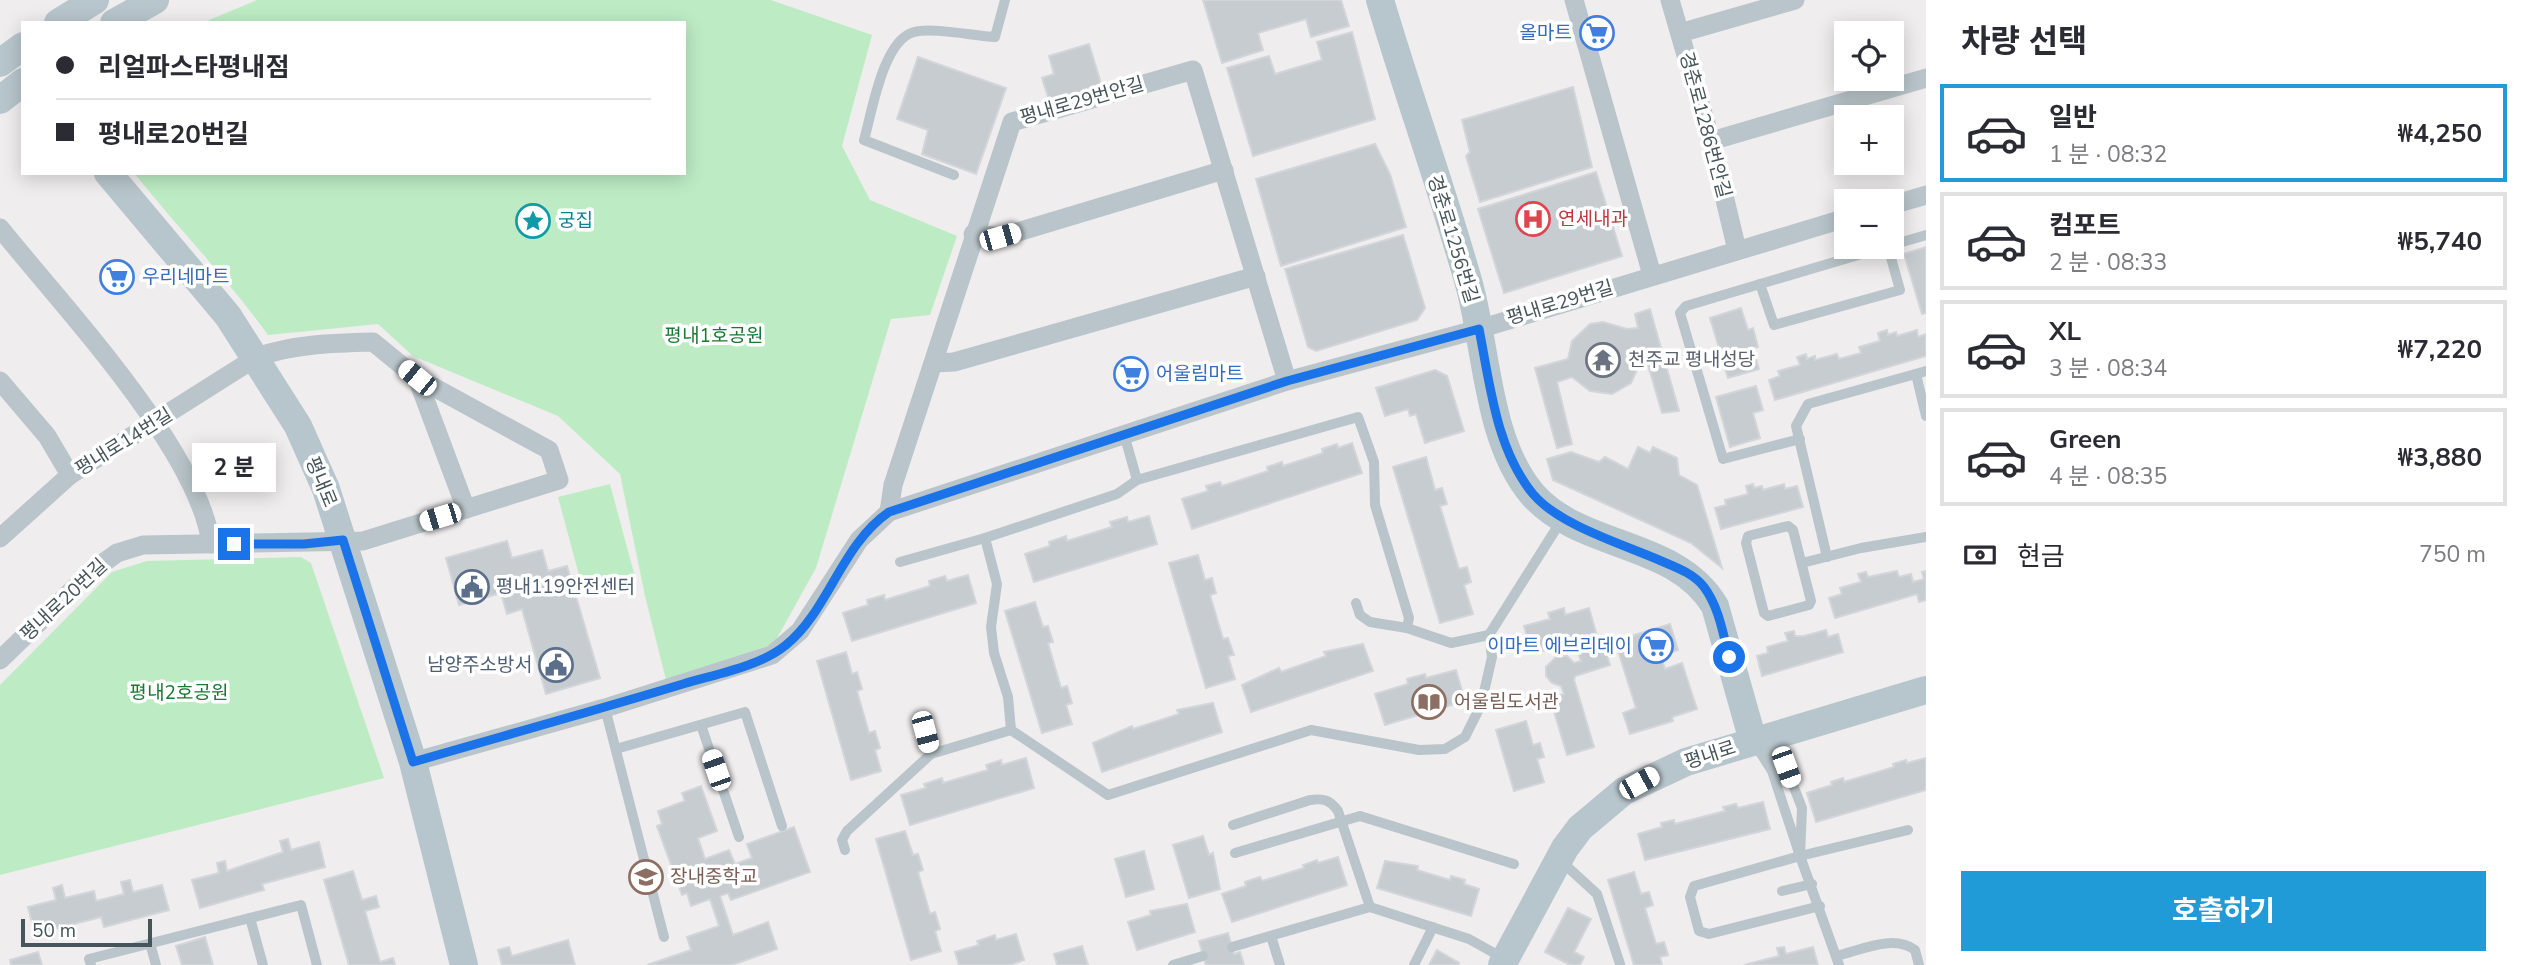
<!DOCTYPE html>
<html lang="ko">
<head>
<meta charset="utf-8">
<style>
  body { margin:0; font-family:"Nunito Sans","Noto Sans KR",sans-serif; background:#f2f2f3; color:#2b2b33; height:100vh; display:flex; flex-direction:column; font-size:26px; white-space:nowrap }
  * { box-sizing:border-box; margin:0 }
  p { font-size:23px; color:#7c7c81 }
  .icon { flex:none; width:38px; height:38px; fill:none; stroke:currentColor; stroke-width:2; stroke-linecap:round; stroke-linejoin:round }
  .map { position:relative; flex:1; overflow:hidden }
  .panel { display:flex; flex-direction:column; background:#fff; width:595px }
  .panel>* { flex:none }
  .banner { position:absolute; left:21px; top:21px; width:665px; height:154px; border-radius:0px; box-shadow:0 4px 18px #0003; display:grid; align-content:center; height:154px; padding:0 35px; background:#fff }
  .tools { position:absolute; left:1834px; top:21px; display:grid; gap:14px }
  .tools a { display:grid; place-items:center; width:70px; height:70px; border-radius:0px; background:#fff; box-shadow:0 4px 18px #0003; font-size:35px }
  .scale { position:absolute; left:21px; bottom:18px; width:131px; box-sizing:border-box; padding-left:7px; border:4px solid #46555a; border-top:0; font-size:19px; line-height:24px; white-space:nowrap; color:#46555a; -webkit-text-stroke:5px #fff; paint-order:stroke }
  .end { position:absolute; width:32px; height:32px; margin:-16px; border:9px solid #1a73e8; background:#fff; box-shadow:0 0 0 4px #fff }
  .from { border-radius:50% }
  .bubble { position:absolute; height:49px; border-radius:0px; background:#fff; box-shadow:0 4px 18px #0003; font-size:23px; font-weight:700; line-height:49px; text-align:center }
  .car { position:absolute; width:21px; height:42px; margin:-21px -10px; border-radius:9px; box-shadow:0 0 5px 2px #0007; background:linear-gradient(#fff 24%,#345 0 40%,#fff 0 76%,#345 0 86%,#fff 0) }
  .banner b { display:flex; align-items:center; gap:24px; height:66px; font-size:26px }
  .banner b+b { border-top:2px solid #e1e1e2 }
  .banner i { width:18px; height:18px; background:#2b2b33 }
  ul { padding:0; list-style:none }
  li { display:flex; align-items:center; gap:21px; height:98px; margin:0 14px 10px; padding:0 21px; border:4px solid #e1e1e2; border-radius:0px }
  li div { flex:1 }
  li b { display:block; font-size:26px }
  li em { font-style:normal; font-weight:700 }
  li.on { border-color:#219bd7 }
  li>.icon { width:63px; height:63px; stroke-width:1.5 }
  h2 { padding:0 35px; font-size:32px; line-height:84px }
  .pay { display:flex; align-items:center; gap:18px; height:77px; padding:0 35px; font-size:26px }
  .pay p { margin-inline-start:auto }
  .cta { display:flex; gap:14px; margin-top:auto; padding:14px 35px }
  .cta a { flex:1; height:80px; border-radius:0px; background:#219bd7; color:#fff; font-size:28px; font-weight:700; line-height:80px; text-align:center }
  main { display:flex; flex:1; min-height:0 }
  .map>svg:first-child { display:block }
  .park { fill:#bdecc4 }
  .building { fill:#c7ccd0; stroke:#d2d5d9; stroke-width:2 }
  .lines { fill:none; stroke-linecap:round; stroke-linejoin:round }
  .lane { stroke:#b9c5ca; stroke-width:10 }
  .street { stroke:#b9c5ca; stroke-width:19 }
  .secondary { stroke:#b7c6cc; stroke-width:28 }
  .route { stroke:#1a73e8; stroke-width:9 }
  .labels { text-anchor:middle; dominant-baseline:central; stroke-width:7; stroke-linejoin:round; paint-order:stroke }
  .shop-label { font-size:19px; fill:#366cbe; stroke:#fff; text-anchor:end }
  .street-label { font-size:19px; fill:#46555a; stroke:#fff }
  .health-label { font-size:19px; fill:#be3a42; stroke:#fff; text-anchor:start }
  .culture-label { font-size:19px; fill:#0d838f; stroke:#fff; text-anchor:start }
  .park-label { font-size:19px; fill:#1b7833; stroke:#fff }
  .worship-label { font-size:19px; fill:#5b616d; stroke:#fff; text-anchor:start }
  .service-label { font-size:19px; fill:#4e5e75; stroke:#fff; text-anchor:start }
  .education-label { font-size:19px; fill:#785e54; stroke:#fff; text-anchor:start }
</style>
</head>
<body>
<main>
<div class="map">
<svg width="1926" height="965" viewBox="0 0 1926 965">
  <rect width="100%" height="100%" fill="#f0edee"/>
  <g class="park">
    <path d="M257 0H771L872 35 842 146 870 200 957 236 930 315 891 319 816 568 771 649 667 684 645 596 620 474 558 416 413 356 378 324 268 335C227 278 178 228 134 173H684V23H202Z"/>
    <path d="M610 484 635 577 583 590 558 497Z"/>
    <path d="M301 557 311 563 384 778 0 875V685L112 572 147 561Z"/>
  </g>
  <g class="building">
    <path d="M1203 0H1341L1349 26 1311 37 1306 19 1258 33 1263 50 1222 63Z"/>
    <path d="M1352 32 1375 119 1253 156 1227 68 1269 56 1275 74 1322 60 1317 42Z"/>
    <path d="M1089 44 1103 90 1051 106 1042 78 1054 74 1049 56Z"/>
    <path d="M918 57 1006 88 976 174 922 154 928 130 897 119Z"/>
    <path d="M1573 87 1592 167 1480 202 1466 156 1470 152 1462 120Z"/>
    <path d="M1375 144 1390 174 1406 227 1281 266 1256 179Z"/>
    <path d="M1596 172 1622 256 1504 293 1478 209Z"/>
    <path d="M1403 235 1425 308 1417 320 1316 351 1308 347 1285 269Z"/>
    <path d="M1926 247V313L1922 314 1904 254Z"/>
    <path d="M1741 308 1748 330 1753 328 1758 347 1753 348 1759 369 1728 378 1710 318Z"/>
    <path d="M1650 309 1679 411 1662 413 1648 365 1640 363 1631 383 1612 394 1590 391 1572 377 1557 382 1572 444 1557 448 1535 368 1568 359 1572 341 1590 324 1603 322 1627 329 1638 328 1635 314Z"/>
    <path d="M1887 330 1888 335 1896 332 1897 336 1917 330 1918 337 1926 334V356L1775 400 1769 380 1780 376 1778 371 1800 365 1797 357 1806 354 1807 359 1815 356V360L1837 354 1839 359 1861 353 1859 347 1880 341 1878 333Z"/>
    <path d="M1435 370 1447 376 1464 431 1425 443 1416 414 1410 416 1408 409 1385 416 1376 388Z"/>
    <path d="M1756 386 1763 410 1753 413 1760 438 1730 447 1716 397Z"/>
    <path d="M1352 443 1362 473 1192 529 1182 499 1208 491 1206 486 1220 482 1222 486 1268 471 1267 467 1282 462 1283 466 1323 453 1322 449 1337 444 1338 448Z"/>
    <path d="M1638 447 1650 453 1653 447 1677 458 1679 475 1697 485 1722 568 1691 543 1553 480 1547 459 1571 452 1599 462 1605 457 1628 469Z"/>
    <path d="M1426 457 1435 490 1442 488 1447 504 1440 506 1459 569 1467 567 1471 582 1464 585 1473 614 1440 623 1393 467Z"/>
    <path d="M1753 484 1754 488 1762 486 1763 490 1784 484 1785 489 1797 486 1803 507 1721 529 1715 508 1726 505 1725 500 1748 494 1746 486Z"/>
    <path d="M1149 516 1157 544 1034 582 1025 554 1050 546 1049 542 1066 536 1067 541 1112 527 1110 522 1127 517 1128 522Z"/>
    <path d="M507 541 512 558 542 550 548 571 567 566 600 678 546 694 522 609 507 614 501 593 459 605 446 558Z"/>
    <path d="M1198 555 1205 580 1212 578 1216 593 1210 595 1223 639 1228 638 1234 655 1228 656 1235 679 1206 688 1169 563Z"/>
    <path d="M1897 571 1899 577 1911 574 1913 582 1924 579 1922 572 1926 571V600L1919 602 1917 594 1835 618 1829 598 1842 594 1840 588 1861 582 1858 574 1866 572 1868 577Z"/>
    <path d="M968 575 976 603 852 641 843 613 868 605 867 600 884 595 885 600 930 586 929 581 945 576 947 581Z"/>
    <path d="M1035 602 1043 627 1048 626 1053 642 1048 643 1061 688 1067 686 1072 703 1066 705 1072 724 1042 733 1005 611Z"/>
    <path d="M1564 608 1565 615 1589 608 1597 636 1532 654 1524 626 1550 619 1548 613Z"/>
    <path d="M1670 624 1678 650 1661 656 1665 669 1682 663 1697 709 1672 717 1673 721 1630 734 1623 713 1636 708 1615 641Z"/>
    <path d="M1826 630 1828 637 1838 634 1843 652 1762 676 1757 656 1768 653 1767 647 1788 641 1785 633 1794 631 1795 636H1804Z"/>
    <path d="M1603 642 1610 665 1575 676 1574 680 1594 747 1567 755 1550 698 1564 694 1561 686 1552 683 1546 676V667L1558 655 1567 656 1574 663 1581 661 1577 650Z"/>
    <path d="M1363 644 1373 671 1251 712 1242 685 1279 668 1281 672 1326 656 1324 652Z"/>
    <path d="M846 652 852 674 857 672 862 689 857 691 869 733 875 731 880 748 875 750 881 771 851 780 817 661Z"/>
    <path d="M1456 670 1465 701 1385 725 1375 694 1408 684 1407 679 1425 674 1426 678Z"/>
    <path d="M1213 703 1222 732 1102 772 1093 743 1132 726 1133 729 1179 714 1177 710Z"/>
    <path d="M1526 721 1533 745 1540 743 1544 757 1537 759 1544 782 1514 791 1496 730Z"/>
    <path d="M1026 758 1034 788 910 825 901 795 926 788 924 784 942 778 943 783 988 770 986 765 1001 760 1002 765Z"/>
    <path d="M1926 758V790L1816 822 1807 793 1832 785 1831 782 1843 778 1844 782 1894 767 1893 764 1906 760 1907 763Z"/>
    <path d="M701 786 717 831 698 838 705 859 729 850 735 864 752 858 747 844 794 827 810 872 731 900 728 893 720 896 733 935 768 922 777 949 732 965H647L691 950 687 937 719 926 710 899 691 906 687 893 682 895 657 826 662 824 658 811 685 801 682 793Z"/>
    <path d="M1763 802 1770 829 1645 860 1638 834 1662 827 1661 823 1674 820 1675 824 1725 811 1723 807 1736 804 1738 808Z"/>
    <path d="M905 831 913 855 918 854 923 870 918 872 930 914 935 912 940 929 935 931 941 951 911 960 876 839Z"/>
    <path d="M1203 836 1209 855 1213 853 1220 889 1189 898 1173 845Z"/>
    <path d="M288 839 291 850 319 842 325 867 262 884 264 890 200 908 192 880 219 873 217 863 225 861 227 871 283 852 280 841Z"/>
    <path d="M1144 851 1154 889 1126 897 1115 859Z"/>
    <path d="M1338 857 1347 885 1232 922 1222 894 1246 886 1245 882 1260 877 1262 881 1304 868 1303 865 1317 860 1318 863Z"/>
    <path d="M1385 861 1418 866 1417 870 1450 880 1451 876 1465 880 1464 884 1479 889 1471 916 1377 888Z"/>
    <path d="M353 871 362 900 376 896 379 907 365 911 380 962 393 958 395 965H349L324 880Z"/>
    <path d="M1634 872 1641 894 1649 892 1653 905 1645 908 1656 944 1664 942 1668 955 1660 957 1662 965H1634L1608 880Z"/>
    <path d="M130 880 133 892 162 885 169 910 104 927 101 917 35 934 28 907 56 900 53 888 62 885 65 898 94 891 96 901 124 894 121 882Z"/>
    <path d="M1187 904 1195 932 1137 950 1128 922 1151 915 1150 911Z"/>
    <path d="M1568 908 1591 919 1574 952 1584 957 1580 965H1570L1545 952Z"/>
    <path d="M1228 933 1234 954 1240 952 1244 965H1206L1199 941Z"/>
    <path d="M1016 934 1024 960 1010 965H959L955 952 979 945 977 941 995 935 996 940Z"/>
    <path d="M205 937 213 965H182L176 946Z"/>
    <path d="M568 940 575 965H502L498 950 509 947 512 956Z"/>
    <path d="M1082 946 1088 965H1057L1054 954Z"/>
    <path d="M1784 947 1786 954 1813 947 1818 965H1744L1779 956 1777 948Z"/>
    <path d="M1437 950 1459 963 1458 965H1429Z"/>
    <path d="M38 952 42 965H11L10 960Z"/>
  </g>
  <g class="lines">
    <g class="lane">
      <path d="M954 175 864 140C872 112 883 40 914 32 933 27 974 36 995 37L1005 0"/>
      <path d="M1892 245 1926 235"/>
      <path d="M1760 284 1774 325 1900 290 1888 247"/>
      <path d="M1916 374 1926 416"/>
      <path d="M1124 434 1137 480"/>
      <path d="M1800 439 1723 459 1680 313 1686 306 1885 247"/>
      <path d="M1788 526 1793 530 1811 601 1809 605 1768 616 1764 613 1746 543 1748 536Z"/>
      <path d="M985 538 997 584 991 627 994 653 1008 697 1011 730"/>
      <path d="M1827 557 1796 426 1808 404 1926 371"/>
      <path d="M900 562 985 538 1117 494 1137 480 1358 417 1374 462 1375 505 1409 618 1407 628"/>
      <path d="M1802 563 1861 548 1926 537"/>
      <path d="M1356 603 1360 615 1370 622 1407 628 1451 643 1489 635"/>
      <path d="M605 708 664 937"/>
      <path d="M701 725 739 837"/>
      <path d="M925 731 931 754"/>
      <path d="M1753 741 1786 767 1802 808 1800 856 1772 771Z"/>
      <path d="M616 749 745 712 782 826"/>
      <path d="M1233 825 1310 800C1324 798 1330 800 1338 811L1370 907"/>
      <path d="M845 850 842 840 847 831 931 754 1011 730 1108 795 1311 730 1419 750 1445 749 1465 737 1481 705 1492 657 1489 635 1561 521"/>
      <path d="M1235 853 1360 816 1514 864"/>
      <path d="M1800 856 1839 965"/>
      <path d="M1561 861 1597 894 1620 964"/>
      <path d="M1782 891 1812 884"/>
      <path d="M1820 906 1709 934 1699 931 1690 897 1694 886 1800 856 1908 830"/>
      <path d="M250 918 263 965"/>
      <path d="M1271 936 1280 965"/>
      <path d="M150 943 156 965"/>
      <path d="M1232 947 1370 907 1469 939 1503 958"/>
      <path d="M1836 956C1861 950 1893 934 1915 950L1919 965"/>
      <path d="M91 965 89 959 301 905 317 965"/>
      <path d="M1173 965 1203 956"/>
      <path d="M1414 965 1433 927"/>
    </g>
    <g class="street">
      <path d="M1574 0 1652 275"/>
      <path d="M1670 0 1711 141 1737 250"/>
      <path d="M1680 33 1795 0"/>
      <path d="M1711 141 1926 78"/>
      <path d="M1892 205 1926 195"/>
      <path d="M0 228C61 304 199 450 211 544"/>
      <path d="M973 234 1001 237 1224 170"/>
      <path d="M934 363 954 362 1256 276"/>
      <path d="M417 378 466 509"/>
      <path d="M0 381 47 436 70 475"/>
      <path d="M889 512 893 485 1012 122 1193 70 1287 381"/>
      <path d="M0 538 70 475 257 357C294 344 334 343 373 342L417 378 549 450 559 480 363 541 143 545 117 553 92 571 0 660"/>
      <path d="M413 762 605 708 772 655 800 631 859 540 889 512 1287 381 1479 329 1846 218"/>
    </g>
    <g class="secondary">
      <path d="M1380 0C1408 95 1442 188 1469 284 1487 349 1487 442 1533 495 1582 550 1676 540 1715 606L1753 741"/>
      <path d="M58 23 95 0"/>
      <path d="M114 23 155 0"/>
      <path d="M0 63 23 46"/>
      <path d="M0 100 23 82"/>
      <path d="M108 173 228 316 298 426 326 489 413 762 464 965"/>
      <path d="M1502 965 1565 848 1580 828 1624 791 1686 762 1926 690"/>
    </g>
  </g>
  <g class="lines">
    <path class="route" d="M234 544H304L343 540 413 762C503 736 593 711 683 684 716 674 759 667 786 645 829 610 841 545 889 512L1287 381 1479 329C1490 384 1496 449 1533 494 1559 525 1622 544 1659 560 1675 567 1693 573 1704 587 1719 607 1723 634 1729 657"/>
  </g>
  <defs>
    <g id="supermarket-ring" transform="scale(1.75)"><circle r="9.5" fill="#fff" stroke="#3f7fe0" stroke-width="1.5"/><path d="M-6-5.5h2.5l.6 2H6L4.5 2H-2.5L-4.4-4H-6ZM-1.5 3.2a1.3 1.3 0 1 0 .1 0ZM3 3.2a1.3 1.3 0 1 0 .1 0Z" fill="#3f7fe0"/></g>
    <g id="hospital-ring" transform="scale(1.75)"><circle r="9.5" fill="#fff" stroke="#e0444e" stroke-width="1.5"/><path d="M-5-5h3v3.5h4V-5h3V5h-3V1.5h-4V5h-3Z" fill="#e0444e"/></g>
    <g id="sight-ring" transform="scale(1.75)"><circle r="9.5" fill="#fff" stroke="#0f9aa8" stroke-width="1.5"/><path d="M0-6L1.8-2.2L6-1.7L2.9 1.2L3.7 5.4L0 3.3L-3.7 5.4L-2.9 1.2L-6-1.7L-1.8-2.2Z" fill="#0f9aa8"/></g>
    <g id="temple-ring" transform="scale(1.75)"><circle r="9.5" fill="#fff" stroke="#6b7280" stroke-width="1.5"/><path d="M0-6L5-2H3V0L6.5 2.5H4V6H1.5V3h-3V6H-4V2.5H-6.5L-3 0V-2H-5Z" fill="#6b7280"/></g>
    <g id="civic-ring" transform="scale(1.75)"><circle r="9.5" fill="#fff" stroke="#5c6f8a" stroke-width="1.5"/><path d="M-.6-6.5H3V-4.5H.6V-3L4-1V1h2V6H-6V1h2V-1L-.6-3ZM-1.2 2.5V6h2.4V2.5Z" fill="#5c6f8a"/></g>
    <g id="library-ring" transform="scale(1.75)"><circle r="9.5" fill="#fff" stroke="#8d6e63" stroke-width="1.5"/><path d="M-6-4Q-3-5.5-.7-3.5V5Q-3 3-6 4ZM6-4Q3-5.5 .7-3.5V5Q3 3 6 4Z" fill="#8d6e63"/></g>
    <g id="school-ring" transform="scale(1.75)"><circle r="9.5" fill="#fff" stroke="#8d6e63" stroke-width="1.5"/><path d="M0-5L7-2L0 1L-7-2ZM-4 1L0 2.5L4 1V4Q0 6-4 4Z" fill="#8d6e63"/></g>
  </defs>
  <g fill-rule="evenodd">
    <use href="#supermarket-ring" x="1597" y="33"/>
    <use href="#hospital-ring" x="1533" y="219"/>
    <use href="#sight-ring" x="533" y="221"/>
    <use href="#supermarket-ring" x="117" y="277"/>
    <use href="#temple-ring" x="1603" y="360"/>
    <use href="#supermarket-ring" x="1131" y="374"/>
    <use href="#civic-ring" x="472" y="587"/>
    <use href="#supermarket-ring" x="1656" y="646"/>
    <use href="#civic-ring" x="556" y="665"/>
    <use href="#library-ring" x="1429" y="702"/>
    <use href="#school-ring" x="646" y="877"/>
  </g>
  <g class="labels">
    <g class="shop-label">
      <text x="1572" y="33">올마트</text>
      <text x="142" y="277" text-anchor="start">우리네마트</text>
      <text x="1156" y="374" text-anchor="start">어울림마트</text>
      <text x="1632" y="646">이마트 에브리데이</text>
    </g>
    <g class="street-label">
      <text transform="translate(1082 101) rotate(-16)">평내로29번안길</text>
      <text transform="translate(1705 125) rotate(75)">경춘로1286번안길</text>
      <text transform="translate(1453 239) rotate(73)">경춘로1256번길</text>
      <text transform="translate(1560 303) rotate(-17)">평내로29번길</text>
      <text transform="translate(124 442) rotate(-32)">평내로14번길</text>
      <text transform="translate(321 482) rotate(68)">평내로</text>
      <text transform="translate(64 600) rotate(-43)">평내로20번길</text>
      <text transform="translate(1710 755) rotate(-18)">평내로</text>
    </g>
    <g class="health-label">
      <text x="1558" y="219">연세내과</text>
    </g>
    <g class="culture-label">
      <text x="558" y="221">궁집</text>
    </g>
    <g class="park-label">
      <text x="714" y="336">평내1호공원</text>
      <text x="179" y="693">평내2호공원</text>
    </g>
    <g class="worship-label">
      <text x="1628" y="360">천주교 평내성당</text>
    </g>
    <g class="service-label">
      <text x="496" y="587">평내119안전센터</text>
      <text x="532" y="665" text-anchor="end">남양주소방서</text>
    </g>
    <g class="education-label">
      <text x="1454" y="702">어울림도서관</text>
      <text x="670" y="877">장내중학교</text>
    </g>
  </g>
</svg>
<div class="tools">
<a><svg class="icon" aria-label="locate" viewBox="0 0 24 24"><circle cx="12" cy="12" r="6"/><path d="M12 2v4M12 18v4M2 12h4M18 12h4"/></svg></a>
<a>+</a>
<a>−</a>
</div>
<div class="scale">50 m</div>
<i class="end from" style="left:1729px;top:657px"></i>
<i class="end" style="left:234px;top:544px"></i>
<div class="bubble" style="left:192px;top:443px;width:84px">2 분</div>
<i class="car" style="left:1000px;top:237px;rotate:74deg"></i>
<i class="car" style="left:417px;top:378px;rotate:309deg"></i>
<i class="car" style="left:440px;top:517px;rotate:253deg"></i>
<i class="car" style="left:925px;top:732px;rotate:165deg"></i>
<i class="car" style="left:1786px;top:767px;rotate:160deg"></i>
<i class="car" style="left:716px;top:770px;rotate:341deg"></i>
<i class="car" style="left:1639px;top:783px;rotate:61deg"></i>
<div class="banner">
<b><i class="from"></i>리얼파스타평내점</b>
<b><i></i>평내로20번길</b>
</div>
</div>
<section class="panel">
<h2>차량 선택</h2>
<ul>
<li class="on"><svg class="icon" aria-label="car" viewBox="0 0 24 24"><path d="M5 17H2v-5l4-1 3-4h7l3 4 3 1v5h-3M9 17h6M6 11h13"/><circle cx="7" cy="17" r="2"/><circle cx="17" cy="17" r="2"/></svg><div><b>일반</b><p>1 분 · 08:32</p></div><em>₩4,250</em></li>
<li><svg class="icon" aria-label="car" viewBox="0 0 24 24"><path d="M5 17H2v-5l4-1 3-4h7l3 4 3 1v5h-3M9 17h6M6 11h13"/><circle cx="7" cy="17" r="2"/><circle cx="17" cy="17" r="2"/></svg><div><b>컴포트</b><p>2 분 · 08:33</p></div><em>₩5,740</em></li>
<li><svg class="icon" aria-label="car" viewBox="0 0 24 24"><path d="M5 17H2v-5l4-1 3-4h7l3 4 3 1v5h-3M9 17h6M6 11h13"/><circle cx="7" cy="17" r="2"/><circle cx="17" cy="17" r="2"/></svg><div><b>XL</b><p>3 분 · 08:34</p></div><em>₩7,220</em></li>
<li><svg class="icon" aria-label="car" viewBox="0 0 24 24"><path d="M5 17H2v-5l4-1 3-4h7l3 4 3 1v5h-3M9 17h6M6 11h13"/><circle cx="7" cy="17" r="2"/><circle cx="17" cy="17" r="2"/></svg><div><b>Green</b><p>4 분 · 08:35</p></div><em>₩3,880</em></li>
</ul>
<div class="pay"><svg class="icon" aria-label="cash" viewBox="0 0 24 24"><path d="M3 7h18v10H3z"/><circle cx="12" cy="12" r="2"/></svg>현금<p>750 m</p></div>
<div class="cta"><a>호출하기</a></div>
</section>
</main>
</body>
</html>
